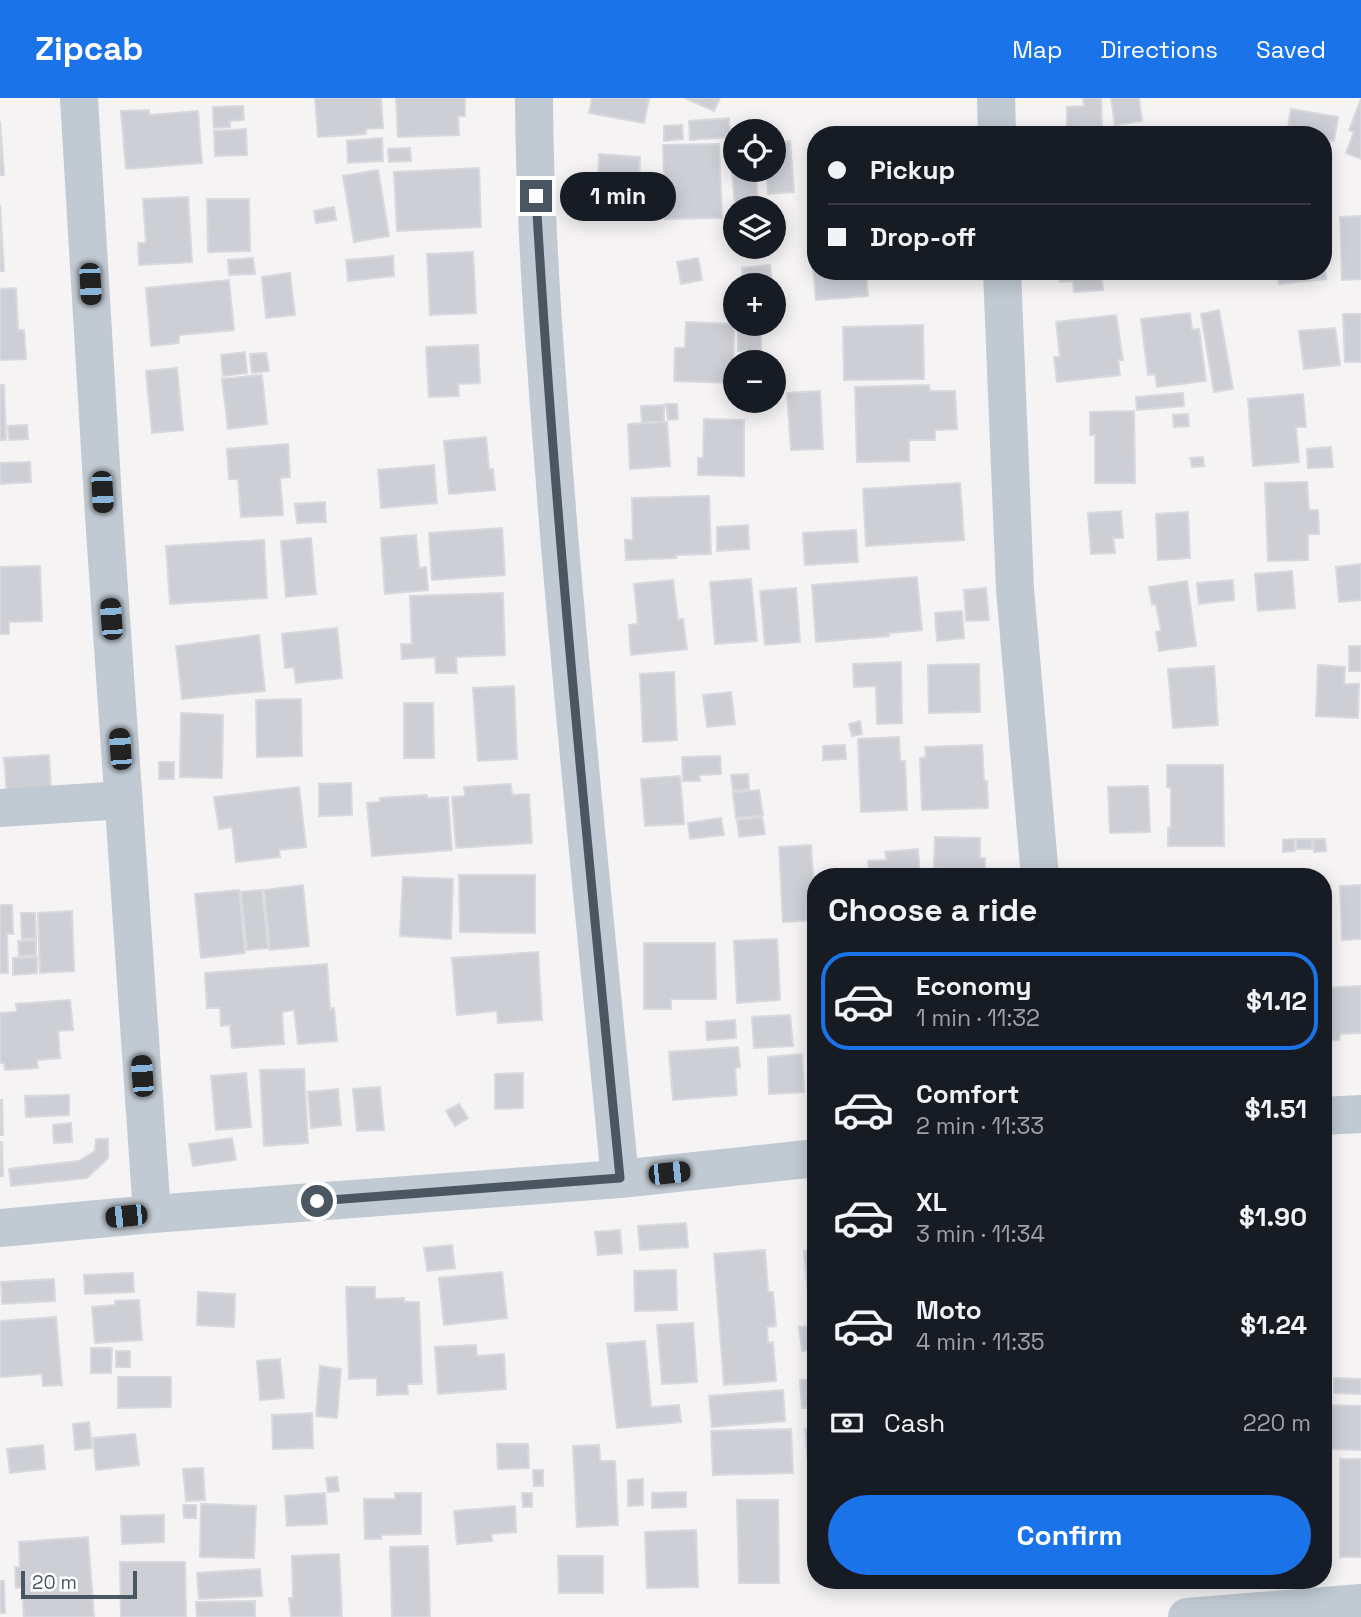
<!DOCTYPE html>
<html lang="en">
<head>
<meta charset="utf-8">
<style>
  body { margin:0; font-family:"Space Grotesk",sans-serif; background:#20242c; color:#f1f3f6; height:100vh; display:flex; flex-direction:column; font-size:26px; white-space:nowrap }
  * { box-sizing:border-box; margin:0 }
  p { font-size:23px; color:#9ea1a6 }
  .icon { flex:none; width:38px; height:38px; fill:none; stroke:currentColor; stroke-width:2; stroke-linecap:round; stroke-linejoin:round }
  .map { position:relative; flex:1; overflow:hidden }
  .sheet { position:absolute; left:807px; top:770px; width:525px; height:721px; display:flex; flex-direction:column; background:#171b24; border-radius:28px; box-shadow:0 4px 18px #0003 }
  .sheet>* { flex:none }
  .hud { position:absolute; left:807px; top:28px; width:525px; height:154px; border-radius:28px; box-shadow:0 4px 18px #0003; display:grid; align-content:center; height:154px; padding:0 21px; background:#171b24 }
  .controls { position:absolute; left:723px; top:21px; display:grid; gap:14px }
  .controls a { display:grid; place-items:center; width:63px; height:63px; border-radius:50%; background:#171b24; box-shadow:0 4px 18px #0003; font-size:35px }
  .scale { position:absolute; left:21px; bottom:18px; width:116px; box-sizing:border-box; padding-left:7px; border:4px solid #4a5661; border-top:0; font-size:19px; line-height:24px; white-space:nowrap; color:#4a5661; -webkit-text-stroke:5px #fff; paint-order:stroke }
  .end { position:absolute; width:32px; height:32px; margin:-16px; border:9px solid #4a5661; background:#fff; box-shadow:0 0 0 4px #fff }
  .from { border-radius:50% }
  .bubble { position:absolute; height:49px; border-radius:24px; background:#171b24; box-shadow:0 4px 18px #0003; font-size:23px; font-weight:700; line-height:49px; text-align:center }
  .car { position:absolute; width:21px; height:42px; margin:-21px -10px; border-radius:9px; box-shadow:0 0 5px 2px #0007; background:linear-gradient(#222 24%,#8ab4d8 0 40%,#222 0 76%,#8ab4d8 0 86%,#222 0) }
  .hud b { display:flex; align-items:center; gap:24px; height:66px; font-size:26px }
  .hud b+b { border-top:2px solid #363941 }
  .hud i { width:18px; height:18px; background:#f1f3f6 }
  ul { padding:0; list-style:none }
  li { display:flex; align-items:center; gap:21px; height:98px; margin:0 14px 10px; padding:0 7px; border:4px solid transparent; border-radius:28px }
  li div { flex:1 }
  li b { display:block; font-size:26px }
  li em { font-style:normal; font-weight:700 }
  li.active { border-color:#1a73e8 }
  li>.icon { width:63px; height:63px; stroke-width:1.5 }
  h2 { padding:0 21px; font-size:32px; line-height:84px }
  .pay { display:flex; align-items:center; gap:18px; height:77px; padding:0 21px; font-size:26px }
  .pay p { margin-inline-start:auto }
  .primary-button { display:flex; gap:14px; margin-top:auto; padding:14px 21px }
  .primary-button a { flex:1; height:80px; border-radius:42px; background:#1a73e8; color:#fff; font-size:28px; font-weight:700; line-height:80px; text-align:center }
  header { display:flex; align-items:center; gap:42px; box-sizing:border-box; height:98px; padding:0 35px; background:#1a73e8; color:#fff }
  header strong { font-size:33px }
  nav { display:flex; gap:38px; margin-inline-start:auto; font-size:24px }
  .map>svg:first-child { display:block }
  .building { fill:#cdcfd5; stroke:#d7d9de; stroke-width:2 }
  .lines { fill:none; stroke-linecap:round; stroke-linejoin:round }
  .street { stroke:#c1cad2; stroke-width:38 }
  .route { stroke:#4a5661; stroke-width:9 }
</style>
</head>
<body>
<header>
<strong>Zipcab</strong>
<nav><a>Map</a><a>Directions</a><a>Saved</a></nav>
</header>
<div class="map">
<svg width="1361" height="1519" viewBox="0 0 1361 1519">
  <rect width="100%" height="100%" fill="#f5f3f3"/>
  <g class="building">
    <path d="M315 0H381L383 30 366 31V36L318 39Z"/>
    <path d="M396 0H465V18H458L459 37 398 39Z"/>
    <path d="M592 0H649L644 25 589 15Z"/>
    <path d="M685 0H720L714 13Z"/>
    <path d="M1083 0H1101L1102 28 1067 29V9L1084 8Z"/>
    <path d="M1111 0H1139L1142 23 1115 27Z"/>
    <path d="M1361 1V61L1346 55 1354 34 1349 32Z"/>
    <path d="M243 8 244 22 230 23V29L214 30 213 9Z"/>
    <path d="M1291 11 1338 19 1334 43 1323 42V37H1287Z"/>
    <path d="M149 12V17L198 13 202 65 126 71 121 13Z"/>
    <path d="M729 20 730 39 690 42 689 23Z"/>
    <path d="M0 23 4 77H0Z"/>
    <path d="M682 27 683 41 664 43V28Z"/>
    <path d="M246 31 247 57 215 58 214 33Z"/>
    <path d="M382 40 383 63 348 65 347 43Z"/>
    <path d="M735 43V72H755L758 102 735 105 729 44Z"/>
    <path d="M790 43 794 94 768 96 766 72H774V45Z"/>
    <path d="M719 46 722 120 665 121 663 47Z"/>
    <path d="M410 50 411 63 389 64 388 51Z"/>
    <path d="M599 56 640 59 639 92 621 91 620 104 597 103Z"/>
    <path d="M479 70 481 129 397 133 394 74Z"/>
    <path d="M378 72 389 138 354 144 343 78Z"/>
    <path d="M188 99 192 164 139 167 138 145H146L143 101Z"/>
    <path d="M207 101H249L250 153 208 154Z"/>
    <path d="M0 107 4 173H0Z"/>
    <path d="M334 109 336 122 316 125 314 113Z"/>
    <path d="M1361 118V181L1342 182 1340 119Z"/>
    <path d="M809 125H816V173H866L868 198 816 202Z"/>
    <path d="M1323 151 1326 181 1279 186 1277 173H1323Z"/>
    <path d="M473 154 476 215 430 217 427 156Z"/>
    <path d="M393 158 394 178 348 183 346 162Z"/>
    <path d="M253 160 255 176 229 177 228 162Z"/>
    <path d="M698 160 702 182 681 186 677 164Z"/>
    <path d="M770 167 772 187H743L742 170Z"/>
    <path d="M898 173H942V176L899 180Z"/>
    <path d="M1059 173H1101L1103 192 1074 194 1073 183 1060 184Z"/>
    <path d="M290 175 295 217 266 220 262 179Z"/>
    <path d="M229 182 234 232 179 237V245L151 248 146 190Z"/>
    <path d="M16 190 18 232H24L26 261 0 262V191Z"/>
    <path d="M1219 212 1233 291 1214 294 1201 216Z"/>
    <path d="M1190 215 1192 232 1199 231 1206 283 1157 289 1155 276 1148 277 1141 221Z"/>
    <path d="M1343 216H1361V264H1345Z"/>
    <path d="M1116 217 1123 262H1118L1120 277 1057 284 1054 259H1060L1056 224Z"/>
    <path d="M686 224 734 226 733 285 674 283 675 250H685Z"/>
    <rect x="738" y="226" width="23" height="27"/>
    <path d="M923 227 924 281 844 282 843 229Z"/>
    <path d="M1335 230 1340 267 1304 271 1299 233Z"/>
    <path d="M478 247 480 285 458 286 459 298 429 299 426 249Z"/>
    <path d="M245 254 247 275 223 278 221 257Z"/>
    <path d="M266 255 269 273 252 275 250 256Z"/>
    <path d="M177 270 183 332 152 335 146 273Z"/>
    <path d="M262 277 267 326 228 331 222 281Z"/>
    <path d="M0 287H4L6 342H0Z"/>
    <path d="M929 287 930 293H955L957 331 935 332V342H909V363L857 364 855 289Z"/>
    <path d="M820 293 823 351 791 352 787 295Z"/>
    <path d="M1183 295 1184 308 1137 312 1136 299Z"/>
    <path d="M1303 296 1306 329H1296L1299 364 1253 368 1248 301Z"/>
    <path d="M666 306H677L678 321 668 322Z"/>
    <path d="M664 307V323L642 325 641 308Z"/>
    <path d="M1134 313 1135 385H1095V337H1090V314Z"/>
    <path d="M1188 316 1189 328 1174 329 1173 317Z"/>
    <path d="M704 321 744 322V378L698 377V360H703Z"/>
    <path d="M667 324 670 368 630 371 628 326Z"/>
    <path d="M27 327 28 341 9 342 8 328Z"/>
    <path d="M486 339 489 371H493L495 392 449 396 444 343Z"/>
    <path d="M288 346 290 379 280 380 283 417 241 419 238 381H229L227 351Z"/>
    <path d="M1331 349 1333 369 1308 370 1307 351Z"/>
    <path d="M1203 359 1204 368 1192 369 1190 360Z"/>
    <path d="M30 364 31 384 0 386V365Z"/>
    <path d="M434 367 437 405 381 410 378 372Z"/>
    <path d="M1307 384 1309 412H1318L1319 436H1308V462L1268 463 1265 385Z"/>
    <path d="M960 385 964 442 866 448 863 391Z"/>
    <path d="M709 398 711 456 676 457V460L626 462 625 442H633L632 400Z"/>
    <path d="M325 404 326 424 297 425 295 406Z"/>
    <path d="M1121 413 1123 440H1113L1115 455 1091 456 1088 415Z"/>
    <path d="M1188 414 1190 460 1158 462 1156 416Z"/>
    <path d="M748 427 749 451 717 453V429Z"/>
    <path d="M502 430 505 477 432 482 429 435Z"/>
    <path d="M856 432 858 464 805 467 803 435Z"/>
    <path d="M416 437 419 470 426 469 428 492 385 496 381 440Z"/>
    <path d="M311 440 316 496 286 499 281 443Z"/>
    <path d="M264 442 267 500 170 506 166 448Z"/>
    <path d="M1361 466V502L1339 504 1336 469Z"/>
    <path d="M40 468 42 523 9 524V536H0V469Z"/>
    <path d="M1292 473 1295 510 1258 513 1255 476Z"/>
    <path d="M917 479 922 532 889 535V538L816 544 812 487Z"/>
    <path d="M751 481 757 543 715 546 710 484Z"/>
    <path d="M673 482 678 522 683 521 687 551 631 557 629 527 638 526 634 486Z"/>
    <path d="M1233 482 1234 502 1199 506 1197 485Z"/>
    <path d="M1187 483 1196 548 1159 553 1156 534 1161 533 1156 506 1152 507 1149 489Z"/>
    <path d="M796 490 800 544 765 547 760 493Z"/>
    <path d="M986 490 989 522 966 523 964 492Z"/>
    <path d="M503 495 505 557 456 559 457 575H436L435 559 402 561 401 546H412L410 498Z"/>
    <path d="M962 513 964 540 937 543 935 515Z"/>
    <path d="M337 530 342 580 296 585 294 569 285 570 282 536Z"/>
    <path d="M259 537 265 593 182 601 176 548Z"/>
    <rect x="1349" y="548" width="12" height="25"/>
    <path d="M901 564 902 625 877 626 876 588 854 589 853 566Z"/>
    <path d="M979 566 980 614 929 615 928 567Z"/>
    <path d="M1318 567 1345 569 1344 586H1359L1358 620 1316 618Z"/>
    <path d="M1214 568 1218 627 1173 630 1168 571Z"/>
    <path d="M674 574 677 642 643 644 640 576Z"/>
    <path d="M514 588 517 661 478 663 473 590Z"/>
    <path d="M731 594 735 626 707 629 703 597Z"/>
    <path d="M301 601 302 658 257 659 256 602Z"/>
    <path d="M404 605H433L434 660H404Z"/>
    <path d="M181 615 223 617 222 680 180 679Z"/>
    <path d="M860 623 862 636 852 638 849 626Z"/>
    <path d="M899 639 900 663H905L907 712 861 714 858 641Z"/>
    <path d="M845 647 846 661 823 662V648Z"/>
    <path d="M982 647 984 683H987L988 710 922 712 920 660 926 659 925 649Z"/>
    <path d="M49 657 51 694 7 696 4 660Z"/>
    <path d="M720 658 721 676 699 677 700 683H683L682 659Z"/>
    <rect x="159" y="664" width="15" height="17"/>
    <path d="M1167 667H1223L1224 748H1168V730H1171V690L1167 689Z"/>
    <path d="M748 676 749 691 733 693 731 677Z"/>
    <path d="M680 678 684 726 645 728 641 681Z"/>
    <path d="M351 685 352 717 319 718V686Z"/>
    <path d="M511 686 512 697 529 696 532 745 456 750 452 699 465 698 464 689Z"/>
    <path d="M1148 688 1150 734 1110 735 1108 689Z"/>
    <path d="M299 689 306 749 279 752 280 759 236 764 232 729 219 731 214 699Z"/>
    <path d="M759 692 763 717 736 720 733 695Z"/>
    <path d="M427 697V700L448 699 452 752 372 758 367 705 380 704V700Z"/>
    <path d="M762 719 765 736 739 739 737 722Z"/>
    <path d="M721 720 724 737 690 741 688 725Z"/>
    <path d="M935 739 980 740V760H985V779H949V771L934 770Z"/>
    <path d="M1294 741 1295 753 1283 754V742Z"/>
    <path d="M1296 741H1312V751H1297Z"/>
    <path d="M1313 741H1325L1326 753 1314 754Z"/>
    <path d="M811 747 816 822 783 824 779 749Z"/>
    <path d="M918 751 920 779H870L868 763 887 762 885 754Z"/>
    <path d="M459 777H535V835L460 834Z"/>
    <path d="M403 779 453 781 451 841 400 838Z"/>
    <path d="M303 787 309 848 270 852 264 792Z"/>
    <path d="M1361 787V841L1342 842 1340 788Z"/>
    <path d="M239 792 245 855 201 860 195 796Z"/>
    <path d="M262 792 268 850 247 852 241 794Z"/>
    <path d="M0 807H12L13 836H7L8 875H0Z"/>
    <path d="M72 813 74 873 40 875 38 815Z"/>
    <path d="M21 815H35L36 840 22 841Z"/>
    <path d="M777 841 780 902 737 905 734 843Z"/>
    <path d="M36 842V857L19 858 18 843Z"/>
    <path d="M644 845H715L716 901H671V911H644Z"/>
    <path d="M538 854 542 922 498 925 497 913 457 917 452 860Z"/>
    <path d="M37 859V875L13 877V860Z"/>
    <path d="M327 866 330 911 334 910 337 943 298 946 294 912 282 914 284 946 232 950 230 927 221 928 220 910H207L205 875Z"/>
    <path d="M1361 888V935L1340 936 1339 942 1323 943V890Z"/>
    <path d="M70 902 73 932 58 933 60 960 37 962 38 970 5 972 4 965H0V915L17 914 16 906Z"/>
    <path d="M790 917 793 948 754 950 752 919Z"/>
    <path d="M735 922 736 940 707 942 706 924Z"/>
    <path d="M738 949 740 969 735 970 737 997 673 1002 669 954Z"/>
    <path d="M802 956 804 994 769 996 768 959Z"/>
    <path d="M304 971 308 1045 264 1048 260 972Z"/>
    <path d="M246 975 251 1029 216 1032 211 978Z"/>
    <path d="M523 975V1010L495 1011V976Z"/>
    <path d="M380 989 384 1032 357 1033 353 991Z"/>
    <path d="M338 991 341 1027 311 1030 308 994Z"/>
    <path d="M69 997V1017L26 1019 25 998Z"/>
    <path d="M0 1002H2L3 1037H0Z"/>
    <path d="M459 1006 468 1020 455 1028 446 1013Z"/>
    <path d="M71 1025 72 1044 54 1045 53 1027Z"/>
    <path d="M232 1040 236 1062 193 1068 189 1046Z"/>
    <path d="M96 1041H108V1060L87 1080 11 1088 9 1071 79 1063 95 1053Z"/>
    <path d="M0 1044H2L3 1078H0Z"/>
    <path d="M686 1125 688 1149 640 1152 638 1128Z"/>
    <path d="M620 1132 622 1155 598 1157 595 1134Z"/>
    <path d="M452 1147 455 1170 427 1173 424 1150Z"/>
    <path d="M765 1152 768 1194H773L776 1228 767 1229 768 1245 773 1244 776 1283 724 1287 714 1156Z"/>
    <path d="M804 1153H816V1252L802 1253 799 1229 811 1228Z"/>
    <path d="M676 1172 677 1212 635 1213 634 1173Z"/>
    <path d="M502 1174 507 1220 444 1227 439 1180Z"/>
    <path d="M133 1175 134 1194 85 1196 84 1177Z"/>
    <path d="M54 1181 55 1203 2 1206 1 1184Z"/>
    <path d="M346 1189H375V1201L404 1200V1204H419L422 1286H407L408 1296 377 1297V1280L349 1281Z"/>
    <path d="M198 1194 235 1196 234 1229 197 1227Z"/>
    <path d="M139 1202 142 1242 95 1245 92 1209 115 1207V1203Z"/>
    <path d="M56 1219 62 1287 43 1288 42 1276 0 1279V1223Z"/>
    <path d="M693 1225 697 1284 662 1286 657 1227Z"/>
    <path d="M645 1243 651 1309 679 1307 681 1324 617 1330 607 1246Z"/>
    <path d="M476 1247 477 1258 504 1256 506 1291 438 1296 435 1249Z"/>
    <path d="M91 1250H112L111 1275H91Z"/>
    <rect x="116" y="1253" width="14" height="16"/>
    <path d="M280 1261 284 1300 260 1302 257 1263Z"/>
    <path d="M320 1268 341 1271 337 1320 316 1318Z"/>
    <path d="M118 1279H171V1309L118 1310Z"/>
    <path d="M1334 1280 1361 1281V1296L1334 1295Z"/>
    <path d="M816 1281V1310H802L800 1282Z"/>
    <path d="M783 1292 785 1323 712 1329 709 1298Z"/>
    <path d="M1327 1307 1361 1308V1352L1326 1351Z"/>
    <path d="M312 1315 313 1350 273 1351 272 1317Z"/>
    <path d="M89 1324 92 1350 75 1352 73 1326Z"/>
    <path d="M816 1330V1388H810L805 1331Z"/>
    <path d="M791 1331 793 1375 713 1377 711 1333Z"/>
    <path d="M135 1336 139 1367 96 1372 93 1340Z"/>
    <path d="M497 1346H528L529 1370 498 1371Z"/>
    <path d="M43 1347 45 1371 10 1375 7 1351Z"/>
    <path d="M599 1347 600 1363H615L618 1427 577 1429 573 1348Z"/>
    <rect x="1340" y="1361" width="21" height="98"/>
    <path d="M203 1370 205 1402 186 1403 183 1371Z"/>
    <path d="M533 1372H543V1388H534Z"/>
    <path d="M337 1379 339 1393 328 1394 326 1380Z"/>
    <path d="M643 1381V1407L628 1408V1382Z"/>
    <path d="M686 1394V1409L652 1410V1395Z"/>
    <path d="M325 1395 327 1426 287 1428 285 1398Z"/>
    <path d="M395 1395H421V1436L381 1437V1441H365L364 1401H395Z"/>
    <path d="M522 1395H532V1409H523Z"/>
    <path d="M737 1402H778L779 1485H739Z"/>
    <path d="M201 1406 256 1408 254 1460 200 1459Z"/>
    <path d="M183 1407H196V1420H184Z"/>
    <path d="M515 1408 516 1434 491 1436 492 1443 457 1446 454 1413Z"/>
    <path d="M164 1417V1444L122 1446 121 1418Z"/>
    <path d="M696 1432 698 1489 647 1490 645 1434Z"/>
    <path d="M88 1439 94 1519H24L22 1489 16 1490 15 1469H20L19 1444Z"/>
    <path d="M428 1448 430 1519H392L390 1449Z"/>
    <path d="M339 1456 342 1519H291L289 1500H293L292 1458Z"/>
    <path d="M558 1458H603V1495H559Z"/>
    <path d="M120 1464H185L186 1519H121Z"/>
    <path d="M260 1471 262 1498 199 1501 197 1475Z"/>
    <path d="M0 1483H4L5 1515H0Z"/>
    <path d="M255 1503V1519H197L196 1504Z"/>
  </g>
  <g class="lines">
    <g class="street">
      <path d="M79 0 104 418 152 1116"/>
      <path d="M534 0C535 142 547 283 558 424 576 643 599 862 620 1081"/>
      <path d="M996 0 997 37"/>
      <path d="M1002 173 1015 491 1040 779"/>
      <path d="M0 710 123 702"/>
      <path d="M1323 1018 1361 1016"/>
      <path d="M0 1130 152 1116 620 1081 816 1060"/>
      <path d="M1187 1519 1361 1505"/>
    </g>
  </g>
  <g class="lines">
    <path class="route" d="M317 1103 620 1080C588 753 555 426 536 98"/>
  </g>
</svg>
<div class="controls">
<a><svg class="icon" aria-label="locate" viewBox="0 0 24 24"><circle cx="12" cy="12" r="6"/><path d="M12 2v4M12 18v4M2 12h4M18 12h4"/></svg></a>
<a><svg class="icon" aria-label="layers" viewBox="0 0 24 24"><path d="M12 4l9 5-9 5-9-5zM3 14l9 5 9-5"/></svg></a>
<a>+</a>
<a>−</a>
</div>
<div class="scale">20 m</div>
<i class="end from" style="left:317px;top:1103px"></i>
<i class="end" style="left:536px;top:98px"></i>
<div class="bubble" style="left:560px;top:74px;width:116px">1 min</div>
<i class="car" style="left:90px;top:186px;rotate:177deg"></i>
<i class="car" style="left:102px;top:394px;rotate:177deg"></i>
<i class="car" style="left:111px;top:521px;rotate:356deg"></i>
<i class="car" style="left:120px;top:651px;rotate:356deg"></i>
<i class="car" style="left:142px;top:978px;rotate:356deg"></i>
<i class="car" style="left:669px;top:1075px;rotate:84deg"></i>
<i class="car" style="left:126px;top:1118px;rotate:264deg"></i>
<div class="hud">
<b><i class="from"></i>Pickup</b>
<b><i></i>Drop-off</b>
</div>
<section class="sheet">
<h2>Choose a ride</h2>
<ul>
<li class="active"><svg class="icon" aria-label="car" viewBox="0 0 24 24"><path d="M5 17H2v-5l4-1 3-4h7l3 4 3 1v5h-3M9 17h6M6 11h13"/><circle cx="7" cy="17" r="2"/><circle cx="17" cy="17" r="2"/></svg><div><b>Economy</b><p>1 min · 11:32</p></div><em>$1.12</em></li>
<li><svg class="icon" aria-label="car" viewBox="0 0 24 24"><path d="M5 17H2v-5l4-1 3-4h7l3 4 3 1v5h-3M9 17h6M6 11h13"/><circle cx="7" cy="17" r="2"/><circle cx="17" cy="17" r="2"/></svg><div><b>Comfort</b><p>2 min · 11:33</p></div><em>$1.51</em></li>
<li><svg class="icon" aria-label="car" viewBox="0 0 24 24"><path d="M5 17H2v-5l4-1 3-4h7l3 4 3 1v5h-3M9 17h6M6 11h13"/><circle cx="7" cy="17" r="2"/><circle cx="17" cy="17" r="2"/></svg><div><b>XL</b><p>3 min · 11:34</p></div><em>$1.90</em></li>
<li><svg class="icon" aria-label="car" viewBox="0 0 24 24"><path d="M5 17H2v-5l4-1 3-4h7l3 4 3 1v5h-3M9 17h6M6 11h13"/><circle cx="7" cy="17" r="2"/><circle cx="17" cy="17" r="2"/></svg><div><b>Moto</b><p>4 min · 11:35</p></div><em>$1.24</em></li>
</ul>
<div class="pay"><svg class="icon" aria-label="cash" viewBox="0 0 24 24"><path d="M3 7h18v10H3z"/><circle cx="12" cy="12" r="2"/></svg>Cash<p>220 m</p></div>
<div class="primary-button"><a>Confirm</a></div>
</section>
</div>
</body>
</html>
